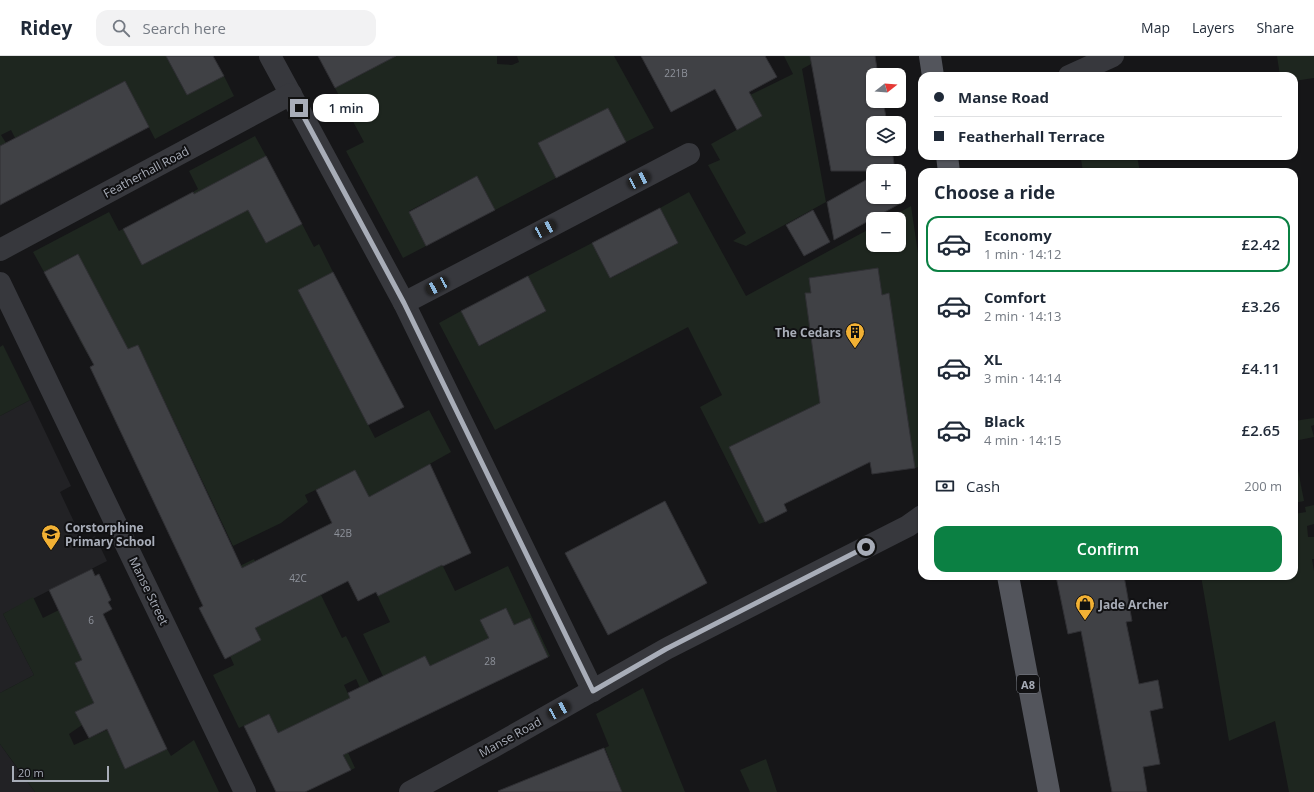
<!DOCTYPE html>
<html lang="en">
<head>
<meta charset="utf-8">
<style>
  body { margin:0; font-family:"Open Sans",sans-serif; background:#f2f2f3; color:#1f2937; height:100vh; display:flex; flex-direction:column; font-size:15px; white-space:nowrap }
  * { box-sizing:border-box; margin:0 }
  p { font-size:13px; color:#747a83 }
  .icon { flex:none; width:22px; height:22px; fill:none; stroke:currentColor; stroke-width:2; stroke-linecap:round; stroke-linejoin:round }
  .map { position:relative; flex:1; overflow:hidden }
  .sheet { position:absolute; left:918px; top:112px; width:380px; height:412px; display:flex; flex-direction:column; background:#fff; border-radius:12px; box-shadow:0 1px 3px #0004 }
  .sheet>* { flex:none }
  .banner { position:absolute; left:918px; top:16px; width:380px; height:88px; border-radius:12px; box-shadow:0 1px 3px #0004; display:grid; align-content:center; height:88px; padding:0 16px; background:#fff }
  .needle { width:26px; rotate:73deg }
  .tools { position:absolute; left:866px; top:12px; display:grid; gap:8px }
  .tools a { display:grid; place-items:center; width:40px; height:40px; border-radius:8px; background:#fff; box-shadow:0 1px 3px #0004; font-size:20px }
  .scale { position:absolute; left:12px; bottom:10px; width:97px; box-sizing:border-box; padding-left:4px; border:2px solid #a8adb8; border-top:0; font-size:11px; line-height:14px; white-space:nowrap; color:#a8adb8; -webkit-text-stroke:3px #111113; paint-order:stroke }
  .end { position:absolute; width:18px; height:18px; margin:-9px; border:5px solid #a8adb8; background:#111; box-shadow:0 0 0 2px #111 }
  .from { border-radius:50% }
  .bubble { position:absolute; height:28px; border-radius:12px; background:#fff; box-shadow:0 1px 3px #0004; font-size:13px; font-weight:600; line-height:28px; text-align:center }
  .car { position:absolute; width:12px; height:24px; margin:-12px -6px; border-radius:5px; box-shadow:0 0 3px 1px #0007; background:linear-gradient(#222 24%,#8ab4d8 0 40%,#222 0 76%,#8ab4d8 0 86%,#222 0) }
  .banner b { display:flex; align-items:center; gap:14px; height:38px; font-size:15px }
  .banner b+b { border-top:1px solid #e0e1e3 }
  .banner i { width:10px; height:10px; background:#1f2937 }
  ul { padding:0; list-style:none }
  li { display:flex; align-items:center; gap:12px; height:56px; margin:0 8px 6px; padding:0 8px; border:2px solid transparent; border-radius:12px }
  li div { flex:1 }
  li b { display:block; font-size:15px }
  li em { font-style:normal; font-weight:600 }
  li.current { border-color:#0b8043 }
  li>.icon { width:36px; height:36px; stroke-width:1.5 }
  h2 { padding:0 16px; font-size:18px; line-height:48px }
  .pay { display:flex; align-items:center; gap:10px; height:44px; padding:0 16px; font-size:15px }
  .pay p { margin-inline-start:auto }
  .button { display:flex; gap:8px; margin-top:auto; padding:8px 16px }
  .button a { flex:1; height:46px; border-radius:12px; background:#0b8043; color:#fff; font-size:16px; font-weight:600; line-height:46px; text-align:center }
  header { display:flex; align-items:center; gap:24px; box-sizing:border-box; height:56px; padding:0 20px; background:#fff; border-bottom:1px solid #e0e1e3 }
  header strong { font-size:19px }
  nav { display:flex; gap:22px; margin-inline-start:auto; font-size:14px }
  .search { width:280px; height:36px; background:#f2f2f3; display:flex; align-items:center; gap:10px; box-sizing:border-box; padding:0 14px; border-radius:12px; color:#747a83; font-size:15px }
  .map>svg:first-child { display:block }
  .built { fill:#222225 }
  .green { fill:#1e261f }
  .building { fill:#404145; stroke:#303034 }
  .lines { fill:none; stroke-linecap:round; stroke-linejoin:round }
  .minor { stroke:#37383d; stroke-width:22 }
  .major { stroke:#53555c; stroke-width:22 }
  .route { stroke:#a8adb8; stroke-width:5 }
  .labels { text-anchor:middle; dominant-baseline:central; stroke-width:4; stroke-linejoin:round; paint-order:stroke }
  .number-label { font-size:10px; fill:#8e929b }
  .shield { fill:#111113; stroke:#7b7e86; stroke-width:1 }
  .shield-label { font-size:11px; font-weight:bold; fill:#a8adb8 }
  .street-label { font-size:12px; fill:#a8adb8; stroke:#111113 }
  .poi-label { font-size:12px; font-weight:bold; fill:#a8adb8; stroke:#111113; text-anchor:start }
</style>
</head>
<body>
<header>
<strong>Ridey</strong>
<div class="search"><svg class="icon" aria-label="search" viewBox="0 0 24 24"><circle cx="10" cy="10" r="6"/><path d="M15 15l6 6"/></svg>Search here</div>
<nav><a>Map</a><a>Layers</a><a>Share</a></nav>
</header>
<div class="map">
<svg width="1314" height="736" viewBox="0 0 1314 736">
  <rect width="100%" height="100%" fill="#161618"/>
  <g class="built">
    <path d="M30 344 71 430 60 436 83 485 95 480 107 505 3 558 34 619 0 637V360Z"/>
    <path d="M0 688 17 712 35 736H0Z"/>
  </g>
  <g class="green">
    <path d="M0 0H166L187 39 224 20 234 40 155 83 125 25 15 82 11 74 1 79 6 87 0 90Z"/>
    <path d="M362 0H497V8L512 9 519 6 517 0H614L654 72 626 86 608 52 538 87 556 122 495 154 477 120 409 155 426 190 403 202 346 95 364 86 335 32 370 14Z"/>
    <path d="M784 0H810L811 8 802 13 826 146 746 190 733 185 746 177 708 109 720 104 711 88 762 60 750 39 793 18Z"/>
    <path d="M1277 0H1314V22L1294 25V20H1280Z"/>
    <path d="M255 80 266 100 230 120 266 187 302 168 314 191 319 188 333 216 298 234 375 382 429 354 451 396 401 424 455 535 508 510 550 600 548 601 530 562 514 569 505 552 481 564 489 582 481 586 483 591 433 615 425 600 390 635 363 578 390 566 358 499 355 415 305 439 308 446 281 467 233 490 138 289 94 309 79 283 113 265 77 198 44 216 33 196 109 156 119 175 123 173 142 209 212 173 193 136 198 133 189 115Z"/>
    <path d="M1085 100H1137L1140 116H1083L1081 103 1085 102Z"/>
    <path d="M689 136 746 240 873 171V189H899V163H888L911 150 922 224V410L915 412 889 238 882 239 878 212 809 222 811 237H806L820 347 729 391 765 466 759 468 700 351 722 339 688 271 495 374 439 267 461 255 480 290 546 255 528 220 592 187 611 222 678 187 660 152Z"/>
    <path d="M3 289 30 344 0 360V291Z"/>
    <path d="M1314 362V369L1311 370 1314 381 1294 385V365Z"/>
    <path d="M1298 414 1304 445 1294 447V415Z"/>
    <path d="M1314 449V468L1307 470 1308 481H1314V503H1312L1314 515V736H1289L1275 665 1229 685 1201 520H1294V458L1306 456 1305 451Z"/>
    <path d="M254 503 282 558 321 539 342 582 346 580 373 634 363 639 356 623 344 629 351 644 329 655 355 712 351 714 334 681 284 688 269 658 239 672 213 619 234 609 230 600 261 584 246 553 199 530Z"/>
    <path d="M33 541 43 562 59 554 91 589 94 647 75 656 82 669 69 678 74 689 107 674 126 712 167 693 171 700 194 684 219 736H35L0 688V637L34 619 3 558Z"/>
    <path d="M643 632 685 736H622L605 692 609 690 596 658Z"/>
    <path d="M766 703 777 736H750L740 714Z"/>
  </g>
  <g class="building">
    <path d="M166 0H213L224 20 187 39Z"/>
    <path d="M318 0H396L335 32Z"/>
    <path d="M641 0H765L777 21 749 36 762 60 737 74 715 33 671 56Z"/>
    <path d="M810 0H875L878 19H873V45H883L887 67H873V93H892L895 115H831Z"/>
    <path d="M125 25 149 71 0 149V90Z"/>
    <path d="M608 52 626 86 556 122 538 87Z"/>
    <path d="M266 100 302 168 266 187 248 154 142 209 123 173 193 136 194 138Z"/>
    <path d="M477 120 495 154 426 190 409 156Z"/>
    <path d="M873 120V141H899V136L901 147 834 184 827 146Z"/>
    <path d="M660 152 678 187 610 222 592 187Z"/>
    <path d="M813 154 830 186 804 200 786 169Z"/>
    <path d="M78 198 128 293 138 289 242 512 332 467 316 434 355 414 369 441 430 408 471 497 443 510 442 509 378 540 376 536 358 545 348 525 255 572 261 584 225 603 199 552 203 550 90 311 94 309 44 216Z"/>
    <path d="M878 212 882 239 889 237 915 412 872 418 870 406 784 448 787 455 765 466 729 391 820 347 805 237H811L809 222Z"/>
    <path d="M333 216 404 351 368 369 298 234Z"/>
    <path d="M528 220 546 255 479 290 461 255Z"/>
    <path d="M665 445 707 527 608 579 565 497Z"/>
    <path d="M92 513 95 520 99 518 111 544 108 546 112 553 103 558 167 693 125 713 107 673 89 682 75 656 94 647 75 607 82 604 49 534Z"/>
    <path d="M1056 520H1124L1132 565 1126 566 1139 628 1158 624 1163 652 1150 655 1160 708 1143 711 1147 736H1112L1081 575 1068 578Z"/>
    <path d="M506 552 514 569 530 562 548 601 343 699 351 714 305 736H276L244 670 269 658 278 677 350 642 348 637 425 600 430 610 489 582 480 564Z"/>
    <path d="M604 692 622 736H499L498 735Z"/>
  </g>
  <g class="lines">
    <g class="minor">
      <path d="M270 0 404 247 593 635"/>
      <path d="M1069 20 1113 0"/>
      <path d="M0 194 291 38"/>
      <path d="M0 227 245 736"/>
      <path d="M404 247 689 98"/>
      <path d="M410 736 493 691 666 593 908 470 922 460"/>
    </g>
    <g class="major">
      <path d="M930 0 933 20"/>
      <path d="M947 100 949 116"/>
      <path d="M1008 520 1049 736"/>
    </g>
  </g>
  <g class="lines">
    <path class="route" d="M299 52 404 247 593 635 666 593 866 491"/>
  </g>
  <defs>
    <g id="building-pin" transform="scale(1)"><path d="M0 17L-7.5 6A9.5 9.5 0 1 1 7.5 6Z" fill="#f2b134" stroke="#111113"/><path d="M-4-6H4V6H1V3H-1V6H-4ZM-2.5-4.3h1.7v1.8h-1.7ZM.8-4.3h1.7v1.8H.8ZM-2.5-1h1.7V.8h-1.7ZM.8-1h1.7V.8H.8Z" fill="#111"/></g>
    <g id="school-pin" transform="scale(1)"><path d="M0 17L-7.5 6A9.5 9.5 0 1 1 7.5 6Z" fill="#f2b134" stroke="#111113"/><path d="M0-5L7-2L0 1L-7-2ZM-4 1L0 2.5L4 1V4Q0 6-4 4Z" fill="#111"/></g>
    <g id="shop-pin" transform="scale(1)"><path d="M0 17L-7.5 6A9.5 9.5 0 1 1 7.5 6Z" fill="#f2b134" stroke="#111113"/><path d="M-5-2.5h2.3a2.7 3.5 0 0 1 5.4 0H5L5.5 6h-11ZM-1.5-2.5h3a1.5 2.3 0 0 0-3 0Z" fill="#111"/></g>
  </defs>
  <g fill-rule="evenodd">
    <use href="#building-pin" x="855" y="276"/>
    <use href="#school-pin" x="51" y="478"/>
    <use href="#shop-pin" x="1085" y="548"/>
  </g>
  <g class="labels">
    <g class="number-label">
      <text x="676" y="17">221B</text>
      <text x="343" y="477">42B</text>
      <text x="298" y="522">42C</text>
      <text x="91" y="564">6</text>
      <text x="490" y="605">28</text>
    </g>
    <rect class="shield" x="1017" y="619" width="22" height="18" rx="3"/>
    <g class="shield-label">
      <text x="1028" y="628">A8</text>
    </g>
    <g class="street-label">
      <text transform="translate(146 116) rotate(-28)">Featherhall Road</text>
      <text transform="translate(149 535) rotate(64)">Manse Street</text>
      <text transform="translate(510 681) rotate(-29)">Manse Road</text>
    </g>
    <g class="poi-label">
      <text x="841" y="276" text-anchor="end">The Cedars</text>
      <text x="65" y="471">Corstorphine<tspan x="65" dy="14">Primary School</tspan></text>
      <text x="1099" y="548">Jade Archer</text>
    </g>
  </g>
</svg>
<div class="tools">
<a><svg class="needle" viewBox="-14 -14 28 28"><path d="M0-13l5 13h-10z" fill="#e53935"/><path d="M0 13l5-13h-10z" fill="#747a83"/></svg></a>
<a><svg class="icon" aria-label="layers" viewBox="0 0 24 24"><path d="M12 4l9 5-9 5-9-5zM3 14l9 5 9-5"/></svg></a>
<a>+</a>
<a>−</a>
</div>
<div class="scale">20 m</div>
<i class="end from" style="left:866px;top:491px"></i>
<i class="end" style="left:299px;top:52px"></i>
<div class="bubble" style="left:313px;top:38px;width:66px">1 min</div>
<i class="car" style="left:639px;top:124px;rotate:63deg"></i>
<i class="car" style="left:545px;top:173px;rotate:62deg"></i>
<i class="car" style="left:437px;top:230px;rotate:242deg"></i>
<i class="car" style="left:559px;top:654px;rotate:61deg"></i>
<div class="banner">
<b><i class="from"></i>Manse Road</b>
<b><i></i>Featherhall Terrace</b>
</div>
<section class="sheet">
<h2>Choose a ride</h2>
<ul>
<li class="current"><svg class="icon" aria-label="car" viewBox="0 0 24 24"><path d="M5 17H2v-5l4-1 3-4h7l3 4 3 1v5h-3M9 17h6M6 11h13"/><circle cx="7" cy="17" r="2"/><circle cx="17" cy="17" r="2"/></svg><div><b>Economy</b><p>1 min · 14:12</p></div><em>£2.42</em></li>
<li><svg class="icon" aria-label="car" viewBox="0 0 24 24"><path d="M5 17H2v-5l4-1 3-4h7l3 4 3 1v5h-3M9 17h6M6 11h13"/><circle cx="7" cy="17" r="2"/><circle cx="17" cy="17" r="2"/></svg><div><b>Comfort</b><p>2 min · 14:13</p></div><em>£3.26</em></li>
<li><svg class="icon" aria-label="car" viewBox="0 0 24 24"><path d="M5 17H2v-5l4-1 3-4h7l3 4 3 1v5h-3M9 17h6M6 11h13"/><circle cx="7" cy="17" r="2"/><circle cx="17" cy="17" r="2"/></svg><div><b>XL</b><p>3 min · 14:14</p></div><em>£4.11</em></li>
<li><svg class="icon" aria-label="car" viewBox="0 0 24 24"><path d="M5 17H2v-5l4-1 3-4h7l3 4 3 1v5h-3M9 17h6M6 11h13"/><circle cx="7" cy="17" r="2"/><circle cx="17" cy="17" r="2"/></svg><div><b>Black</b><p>4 min · 14:15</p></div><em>£2.65</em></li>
</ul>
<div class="pay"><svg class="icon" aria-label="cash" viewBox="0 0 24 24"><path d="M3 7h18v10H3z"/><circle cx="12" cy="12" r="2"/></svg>Cash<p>200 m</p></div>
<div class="button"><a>Confirm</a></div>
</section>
</div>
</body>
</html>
